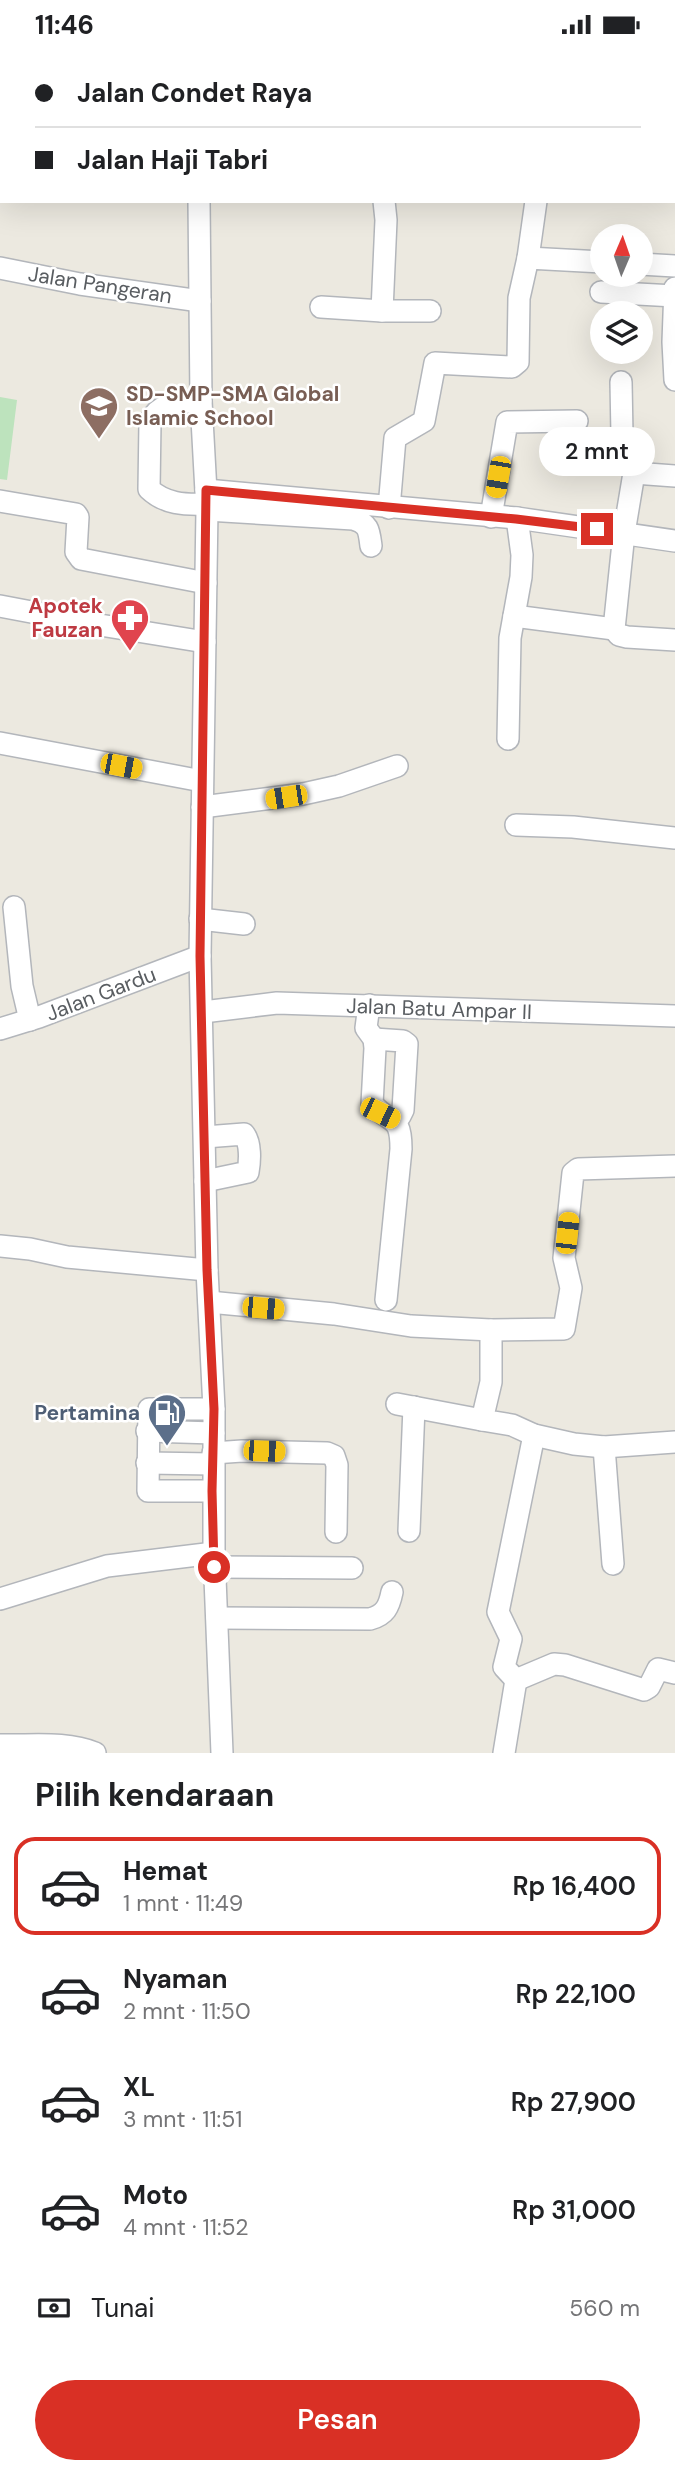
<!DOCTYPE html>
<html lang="id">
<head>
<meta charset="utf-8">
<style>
  body { margin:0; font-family:"DM Sans",sans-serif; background:#f6f6f6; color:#202124; height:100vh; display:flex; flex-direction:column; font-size:26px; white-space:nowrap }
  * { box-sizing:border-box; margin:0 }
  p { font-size:23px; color:#757577 }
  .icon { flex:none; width:38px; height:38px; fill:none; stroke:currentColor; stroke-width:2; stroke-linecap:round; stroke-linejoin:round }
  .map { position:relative; height:1704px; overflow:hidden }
  .panel { display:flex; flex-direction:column; background:#fff; flex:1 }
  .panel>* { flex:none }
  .banner { position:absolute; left:0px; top:0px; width:676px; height:154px; box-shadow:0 7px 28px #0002; display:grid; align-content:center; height:154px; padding:0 35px; background:#fff }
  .needle { width:46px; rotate:2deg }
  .fabs { position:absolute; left:590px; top:175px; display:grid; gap:14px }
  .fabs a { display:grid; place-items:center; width:63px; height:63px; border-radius:50%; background:#fff; box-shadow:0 7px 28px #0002; font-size:35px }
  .end { position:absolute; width:32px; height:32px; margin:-16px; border:9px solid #d93025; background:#fff; box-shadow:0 0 0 4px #fff }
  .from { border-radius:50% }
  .bubble { position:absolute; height:49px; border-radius:24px; background:#fff; box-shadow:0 7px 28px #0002; font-size:23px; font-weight:600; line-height:49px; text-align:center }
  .car { position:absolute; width:21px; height:42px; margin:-21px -10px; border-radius:9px; box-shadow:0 0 5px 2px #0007; background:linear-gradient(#f5c518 24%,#345 0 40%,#f5c518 0 76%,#345 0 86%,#f5c518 0) }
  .banner b { display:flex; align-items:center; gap:24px; height:66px; font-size:26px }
  .banner b+b { border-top:2px solid #e0e0e0 }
  .banner i { width:18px; height:18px; background:#202124 }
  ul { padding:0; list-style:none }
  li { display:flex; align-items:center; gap:21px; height:98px; margin:0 14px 10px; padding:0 21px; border:4px solid transparent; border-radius:21px }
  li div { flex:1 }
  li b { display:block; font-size:26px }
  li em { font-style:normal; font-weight:600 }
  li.on { border-color:#d93025 }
  li>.icon { width:63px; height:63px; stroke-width:1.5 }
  h2 { padding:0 35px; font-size:32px; line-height:84px }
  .pay { display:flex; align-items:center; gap:18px; height:77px; padding:0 35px; font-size:26px }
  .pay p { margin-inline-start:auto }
  .primary-button { display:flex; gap:14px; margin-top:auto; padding:14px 35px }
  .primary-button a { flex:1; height:80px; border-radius:42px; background:#d93025; color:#fff; font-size:28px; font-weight:600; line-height:80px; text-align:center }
  .status { display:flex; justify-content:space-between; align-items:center; height:49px; padding:0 35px; background:#fff; direction:ltr }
  .status svg { height:19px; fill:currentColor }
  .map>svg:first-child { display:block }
  .green { fill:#bde3bd }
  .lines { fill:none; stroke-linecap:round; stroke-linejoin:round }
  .minor-casing { stroke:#b3b6bb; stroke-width:24 }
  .minor { stroke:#fff; stroke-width:21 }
  .route { stroke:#d93025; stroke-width:9 }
  .labels { text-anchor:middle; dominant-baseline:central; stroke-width:5; stroke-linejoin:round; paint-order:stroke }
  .street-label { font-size:21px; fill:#595d61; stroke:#fff }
  .education-label { font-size:21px; font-weight:bold; fill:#785e54; stroke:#fff; text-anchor:start }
  .health-label { font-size:21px; font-weight:bold; fill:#be3a42; stroke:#fff; text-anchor:end }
  .service-label { font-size:21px; font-weight:bold; fill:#4e5e75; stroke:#fff; text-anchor:end }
</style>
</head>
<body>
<div class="status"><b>11:46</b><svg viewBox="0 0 49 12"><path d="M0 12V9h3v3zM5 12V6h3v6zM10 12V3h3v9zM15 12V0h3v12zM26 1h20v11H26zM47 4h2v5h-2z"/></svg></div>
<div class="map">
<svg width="675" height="1704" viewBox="0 0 675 1704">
  <rect width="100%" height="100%" fill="#ece9e0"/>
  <path class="green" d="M0 348 17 351 7 431 0 430Z"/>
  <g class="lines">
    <g class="minor-casing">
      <g id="minor">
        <path d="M71 0 76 2"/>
        <path d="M195 0V2"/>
        <path d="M341 2V0"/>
        <path d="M674 93H675"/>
        <path d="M199 152 201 352 207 461 200 907 207 1221 214 1360V1504L222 1704"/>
        <path d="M528 209 536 152"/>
        <path d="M640 215 675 217"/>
        <path d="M0 219 80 235 200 252"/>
        <path d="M675 239 673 293 675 331"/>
        <path d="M601 243 675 247"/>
        <path d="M321 258 382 262 386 171 384 152"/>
        <path d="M382 262H430"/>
        <path d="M621 333 622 386 626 407 634 424 624 484 614 580 619 586 627 588 675 591"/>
        <path d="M201 352C181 354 159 352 150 373L149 440C165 455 184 456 207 455"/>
        <path d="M634 424 675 427"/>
        <path d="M206 441 517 469 675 492"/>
        <path d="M0 452 76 465 78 468 76 503 81 510 206 534"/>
        <path d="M389 459 395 389 424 372 435 314 512 318 518 313 519 249 528 209 602 213"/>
        <path d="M207 461 353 470C369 475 369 481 371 497"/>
        <path d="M491 468 507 373 577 372"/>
        <path d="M0 557 100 576 205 593"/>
        <path d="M514 567 614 580"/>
        <path d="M508 690 510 589 521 528 522 506 517 469"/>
        <path d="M0 694 202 732"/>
        <path d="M202 758 303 745 339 737 397 717"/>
        <path d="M516 776 573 778 675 789"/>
        <path d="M14 858 22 937 30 971"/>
        <path d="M200 870 244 875"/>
        <path d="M369 956 366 979 374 990 375 999 372 1055C391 1076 401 1065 401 1100L386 1251"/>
        <path d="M203 963 277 954 675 967"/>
        <path d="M0 980 39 968 200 907"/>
        <path d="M374 990 403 992 407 995 403 1061 400 1067 394 1071"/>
        <path d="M205 1088 244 1085C251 1094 250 1112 248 1123L205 1132"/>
        <path d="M0 1197 30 1200 67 1208 207 1221"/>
        <path d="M209 1253 334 1265 411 1277 491 1281 564 1280 571 1239 564 1209 573 1124 578 1120 675 1117"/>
        <path d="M491 1281V1333L482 1371 512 1376 534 1386 574 1395 604 1398 675 1393"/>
        <path d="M397 1355 482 1371"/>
        <path d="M147 1382 214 1384"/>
        <path d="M604 1398 613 1515"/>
        <path d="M213 1404 242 1402 327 1404 334 1407 337 1416 336 1483"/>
        <path d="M147 1414 213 1415"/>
        <path d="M212 1442H148L149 1360H214"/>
        <path d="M409 1482 414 1358"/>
        <path d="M214 1518 352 1519"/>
        <path d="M0 1550 107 1517 214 1504"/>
        <path d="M217 1569 370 1570C385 1566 389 1558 392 1543"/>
        <path d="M516 1631 504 1618 511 1590 498 1563 534 1386"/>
        <path d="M516 1631 554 1615 565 1616 644 1641 649 1638 658 1620 675 1624"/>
        <path d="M0 1696C31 1697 66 1692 95 1704"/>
        <path d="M504 1704 516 1631"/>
      </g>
    </g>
    <use href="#minor" class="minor"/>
  </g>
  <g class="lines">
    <path class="route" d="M214 1518 212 1442 214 1360 207 1221 200 907 206 441 516 470 597 480"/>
  </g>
  <defs>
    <g id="school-pin" transform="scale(2.0125)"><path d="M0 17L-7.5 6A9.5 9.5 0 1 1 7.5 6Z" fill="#8d6e63" stroke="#fff"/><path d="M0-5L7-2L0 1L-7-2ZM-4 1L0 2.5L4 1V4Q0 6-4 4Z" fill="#fff"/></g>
    <g id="pharmacy-pin" transform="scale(2.0125)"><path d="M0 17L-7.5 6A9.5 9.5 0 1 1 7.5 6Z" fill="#e0444e" stroke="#fff"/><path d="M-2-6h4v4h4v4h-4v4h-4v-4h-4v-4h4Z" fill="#fff"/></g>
    <g id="fuel-pin" transform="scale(2.0125)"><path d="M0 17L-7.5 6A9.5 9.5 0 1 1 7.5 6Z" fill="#5c6f8a" stroke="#fff"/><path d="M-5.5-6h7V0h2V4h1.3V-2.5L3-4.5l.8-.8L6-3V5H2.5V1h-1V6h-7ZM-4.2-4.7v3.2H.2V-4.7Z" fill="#fff"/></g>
  </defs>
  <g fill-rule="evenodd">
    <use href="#school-pin" x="99" y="357"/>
    <use href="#pharmacy-pin" x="130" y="569"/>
    <use href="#fuel-pin" x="167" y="1364"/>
  </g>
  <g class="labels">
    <g class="street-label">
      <text transform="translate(100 236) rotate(9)">Jalan Pangeran</text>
      <text transform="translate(101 945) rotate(-21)">Jalan Gardu</text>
      <text transform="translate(439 960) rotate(2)">Jalan Batu Ampar II</text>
    </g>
    <g class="education-label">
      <text x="126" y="345">SD-SMP-SMA Global<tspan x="126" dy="24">Islamic School</tspan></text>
    </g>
    <g class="health-label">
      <text x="103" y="557">Apotek<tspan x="103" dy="24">Fauzan</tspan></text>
    </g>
    <g class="service-label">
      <text x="140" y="1364">Pertamina</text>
    </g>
  </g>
</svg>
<div class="fabs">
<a><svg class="needle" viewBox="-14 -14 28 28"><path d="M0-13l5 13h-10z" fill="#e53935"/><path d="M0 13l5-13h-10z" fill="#757577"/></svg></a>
<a><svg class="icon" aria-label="layers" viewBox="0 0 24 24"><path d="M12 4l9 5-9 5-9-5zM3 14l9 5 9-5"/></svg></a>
</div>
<i class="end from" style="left:214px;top:1518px"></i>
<i class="end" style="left:597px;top:480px"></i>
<div class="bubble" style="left:539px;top:378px;width:116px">2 mnt</div>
<i class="car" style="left:498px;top:428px;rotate:190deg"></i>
<i class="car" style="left:121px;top:717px;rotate:101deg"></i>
<i class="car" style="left:286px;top:748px;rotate:261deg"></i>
<i class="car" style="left:380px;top:1064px;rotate:116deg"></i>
<i class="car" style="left:567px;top:1184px;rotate:6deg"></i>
<i class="car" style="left:263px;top:1259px;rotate:95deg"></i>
<i class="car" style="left:264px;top:1402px;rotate:92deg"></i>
<div class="banner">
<b><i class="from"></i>Jalan Condet Raya</b>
<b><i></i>Jalan Haji Tabri</b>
</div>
</div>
<section class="panel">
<h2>Pilih kendaraan</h2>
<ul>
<li class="on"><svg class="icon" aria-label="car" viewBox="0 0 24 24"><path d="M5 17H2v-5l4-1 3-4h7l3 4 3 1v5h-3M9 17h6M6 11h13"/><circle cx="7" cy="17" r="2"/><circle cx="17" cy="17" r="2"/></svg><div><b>Hemat</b><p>1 mnt · 11:49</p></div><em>Rp 16,400</em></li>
<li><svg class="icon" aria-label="car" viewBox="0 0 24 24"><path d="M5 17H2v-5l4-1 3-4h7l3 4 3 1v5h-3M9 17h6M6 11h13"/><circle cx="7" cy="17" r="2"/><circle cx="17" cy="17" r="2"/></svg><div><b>Nyaman</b><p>2 mnt · 11:50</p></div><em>Rp 22,100</em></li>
<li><svg class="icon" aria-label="car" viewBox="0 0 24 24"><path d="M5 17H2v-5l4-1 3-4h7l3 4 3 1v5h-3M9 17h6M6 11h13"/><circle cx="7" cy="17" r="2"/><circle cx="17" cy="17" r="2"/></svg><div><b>XL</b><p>3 mnt · 11:51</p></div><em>Rp 27,900</em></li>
<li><svg class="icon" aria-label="car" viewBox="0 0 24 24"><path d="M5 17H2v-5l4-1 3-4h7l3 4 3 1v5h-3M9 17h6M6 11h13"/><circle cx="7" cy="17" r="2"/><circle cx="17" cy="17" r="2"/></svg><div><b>Moto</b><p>4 mnt · 11:52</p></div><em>Rp 31,000</em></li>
</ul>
<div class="pay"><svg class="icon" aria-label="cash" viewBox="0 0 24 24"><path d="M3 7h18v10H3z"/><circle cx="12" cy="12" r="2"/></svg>Tunai<p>560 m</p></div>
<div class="primary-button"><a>Pesan</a></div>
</section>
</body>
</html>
